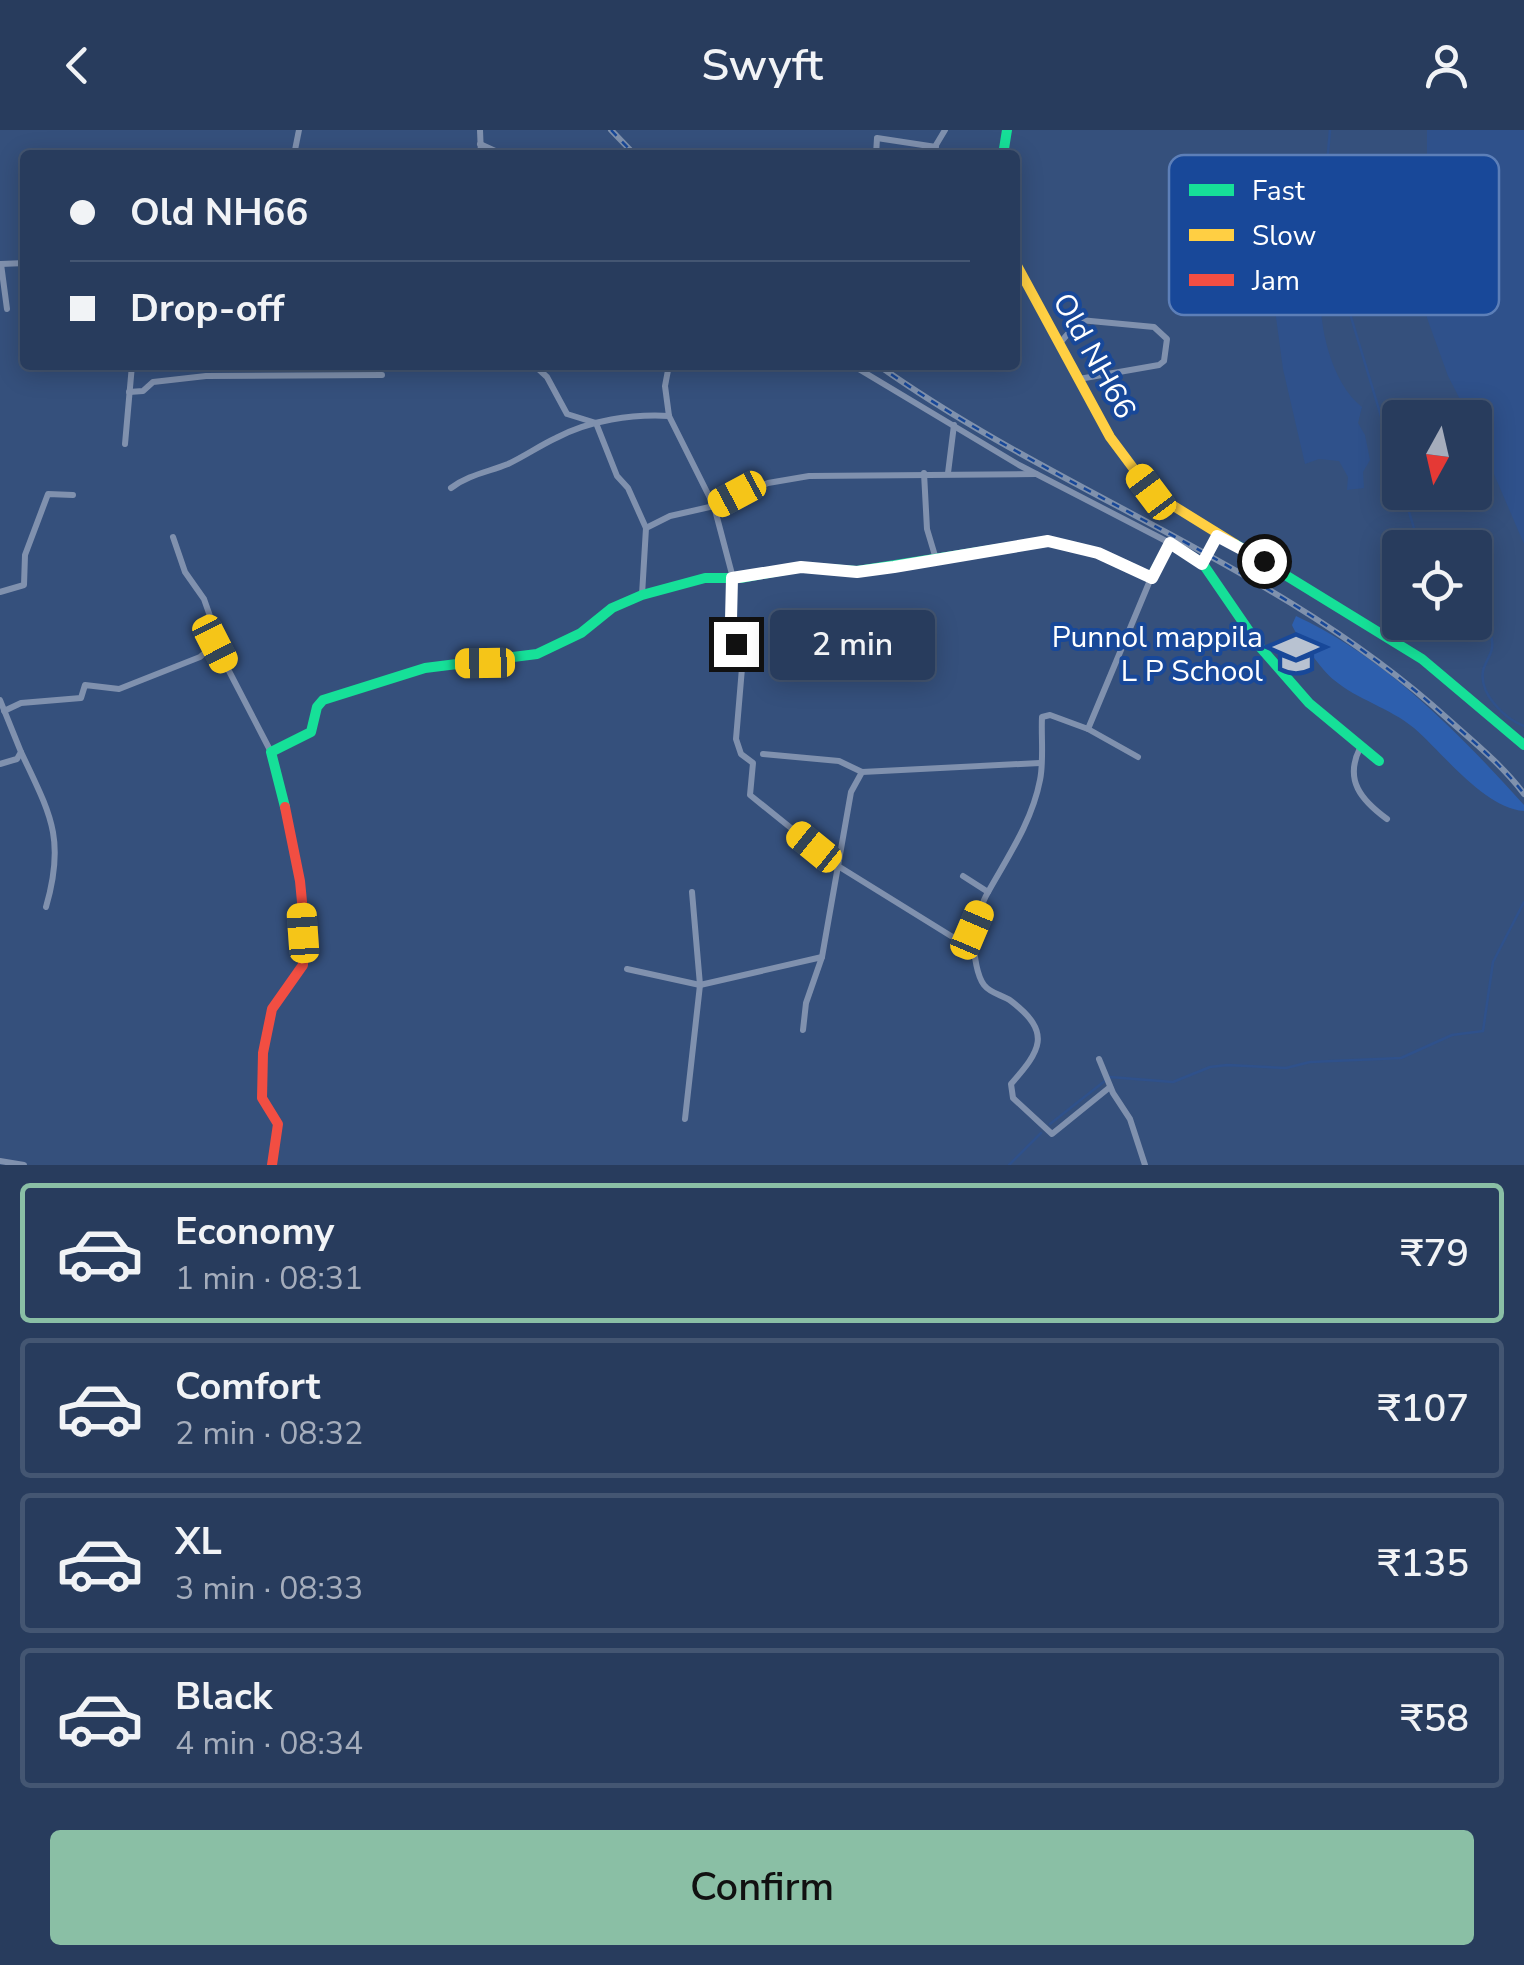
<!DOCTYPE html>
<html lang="en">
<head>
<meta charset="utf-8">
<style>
  body { margin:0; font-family:"Nunito Sans",sans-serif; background:#344766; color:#f1f3f6; height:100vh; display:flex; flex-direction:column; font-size:38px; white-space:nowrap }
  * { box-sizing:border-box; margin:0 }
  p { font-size:32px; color:#a5adbc }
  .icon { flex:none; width:55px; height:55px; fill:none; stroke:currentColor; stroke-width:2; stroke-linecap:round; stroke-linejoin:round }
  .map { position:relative; height:1035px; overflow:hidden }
  .drawer { display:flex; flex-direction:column; background:#283c5d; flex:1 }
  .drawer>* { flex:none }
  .banner { position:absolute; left:20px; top:20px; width:1000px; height:220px; border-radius:10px; box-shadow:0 5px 25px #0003,0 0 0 2px #445672; display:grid; align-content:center; height:220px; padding:0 50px; background:#283c5d }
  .needle { width:65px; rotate:188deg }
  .fabs { position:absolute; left:1382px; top:270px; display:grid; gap:20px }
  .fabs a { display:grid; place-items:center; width:110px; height:110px; border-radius:10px; background:#283c5d; box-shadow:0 5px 25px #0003,0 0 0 2px #445672; font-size:50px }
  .end { position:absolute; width:45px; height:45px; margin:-22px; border:12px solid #fff; background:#111; box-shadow:0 0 0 5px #111 }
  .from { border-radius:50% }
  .bubble { position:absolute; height:70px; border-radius:10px; background:#283c5d; box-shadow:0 5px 25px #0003,0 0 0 2px #445672; font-size:32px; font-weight:600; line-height:70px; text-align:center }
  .car { position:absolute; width:30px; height:60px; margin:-30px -15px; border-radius:12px; box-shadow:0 0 8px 2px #0007; background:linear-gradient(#f5c518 24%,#345 0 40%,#f5c518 0 76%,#345 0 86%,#f5c518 0) }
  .banner b { display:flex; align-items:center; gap:35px; height:95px; font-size:38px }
  .banner b+b { border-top:2px solid #445672 }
  .banner i { width:25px; height:25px; background:#f1f3f6 }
  ul { padding:18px 0 0; list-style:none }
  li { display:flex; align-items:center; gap:30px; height:140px; margin:0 20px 15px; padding:0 30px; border:5px solid #445672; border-radius:10px }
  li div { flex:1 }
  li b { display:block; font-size:38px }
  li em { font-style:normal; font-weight:600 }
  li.selected { border-color:#8abfa5 }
  li>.icon { width:90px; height:90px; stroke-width:1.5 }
  .primary-button { display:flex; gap:20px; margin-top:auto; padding:20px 50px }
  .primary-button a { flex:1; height:115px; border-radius:10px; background:#8abfa5; color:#111; font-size:40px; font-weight:600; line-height:115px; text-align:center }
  header { display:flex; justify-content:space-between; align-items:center; height:130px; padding:0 50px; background:#283c5d; font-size:45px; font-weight:600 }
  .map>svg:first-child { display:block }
  .green { fill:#2d5fae }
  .water { fill:#2f518b }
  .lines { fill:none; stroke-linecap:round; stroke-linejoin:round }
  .stream { stroke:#2f518b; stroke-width:2.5 }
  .street { stroke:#8091ae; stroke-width:6 }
  .fast { stroke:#16e098; stroke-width:10 }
  .slow { stroke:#ffcf43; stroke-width:10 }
  .jam { stroke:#f24e42; stroke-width:10 }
  .rail-casing { stroke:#7f91ad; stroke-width:6 }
  .rail { stroke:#184899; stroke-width:2.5; stroke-dasharray:8; stroke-linecap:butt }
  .route { stroke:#fff; stroke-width:12 }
  .labels { text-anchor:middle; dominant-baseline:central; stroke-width:8; stroke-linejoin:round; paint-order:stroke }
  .street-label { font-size:30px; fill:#fff; stroke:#184899 }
  .poi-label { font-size:30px; fill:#fff; stroke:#184899; text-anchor:end }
  .key { fill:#184899; stroke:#5d7fb8; stroke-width:2.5 }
  .key-label { font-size:28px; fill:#fff }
</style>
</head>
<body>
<header><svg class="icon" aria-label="back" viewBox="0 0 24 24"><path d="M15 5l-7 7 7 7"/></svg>Swyft<svg class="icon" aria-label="person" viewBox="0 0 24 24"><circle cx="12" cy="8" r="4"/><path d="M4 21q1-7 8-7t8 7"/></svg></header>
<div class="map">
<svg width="1524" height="1035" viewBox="0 0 1524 1035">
  <rect width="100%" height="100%" fill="#35507c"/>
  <path class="green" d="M1296 486C1385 527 1459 603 1524 675V681C1484 678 1444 624 1414 598 1390 578 1358 570 1334 550 1325 544 1295 504 1292 495Z"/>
  <g class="water">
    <path d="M1427 0H1524V414L1475 300V288L1469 287 1448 246 1427 188 1418 133 1427 47Z"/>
    <path d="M1321 158C1318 194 1331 253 1362 277L1358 293 1365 305 1370 330 1363 342 1364 358 1347 360 1348 347 1339 331 1319 329 1305 334 1283 239 1273 165Z"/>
  </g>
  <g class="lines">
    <g class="stream">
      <path d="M1330 0 1323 81 1350 140 1351 187 1400 349"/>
      <path d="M1403 362 1420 418"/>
      <path d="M1475 484C1482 492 1491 499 1492 511 1494 523 1485 531 1483 541 1479 564 1505 589 1524 596"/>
      <path d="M1050 994 1110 947 1173 952 1210 937 1227 935 1286 938 1310 932 1401 928 1452 905 1483 901 1493 832 1524 772"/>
      <path d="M1009 1035 1041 1003"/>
    </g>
    <g class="street">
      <path d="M480 0 481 25"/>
      <path d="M480 14 504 25"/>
      <path d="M294 25 299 0"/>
      <path d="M876 25 877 8 936 17"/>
      <path d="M930 25 945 0"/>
      <path d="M1 134 7 179"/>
      <path d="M1 134 25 133"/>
      <path d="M1059 214 1080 190 1154 197 1167 209 1164 231 1159 235 1079 249"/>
      <path d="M534 235 547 247 567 284 596 293 617 346 628 358 646 398"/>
      <path d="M669 235 665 256 669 286 714 376 733 448 731 489 742 538 736 609 741 624 753 633 750 665 838 736 951 806 959 809C978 802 978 779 987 764 1007 728 1032 692 1040 650 1044 631 1041 607 1042 587L1050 585 1088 599 1151 448"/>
      <path d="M852 235 1019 335 1170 413"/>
      <path d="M129 262 143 261 153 252 206 246 382 245"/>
      <path d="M125 314 132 235"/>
      <path d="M924 343 927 399 936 429"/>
      <path d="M948 343 954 295"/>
      <path d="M451 358C468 345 488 342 508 334 525 326 539 316 556 308 590 290 632 284 669 286"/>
      <path d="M1203 434 1217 406"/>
      <path d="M0 462 24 455 25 425 48 364 73 365"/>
      <path d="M642 465 646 398 670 386 714 376 768 353 809 346 1036 344"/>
      <path d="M215 514 271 622"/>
      <path d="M0 570 21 622 17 629 0 634"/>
      <path d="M4 581 21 573 81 568 85 555 119 559 200 527 215 514 217 506 204 469 185 442 173 407"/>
      <path d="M1088 599 1138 627"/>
      <path d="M1360 618C1344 650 1361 670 1387 689"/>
      <path d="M21 622C50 684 66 708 46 777"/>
      <path d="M763 624 839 631 862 642"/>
      <path d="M963 746 988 762"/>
      <path d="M972 802C974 817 975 843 984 855 991 864 1003 865 1011 871 1053 903 1040 921 1011 954L1013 968 1052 1004 1110 957"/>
      <path d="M627 839 700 855 822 827"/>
      <path d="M803 900 806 873 822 827 851 662 862 642 1040 633"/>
      <path d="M1099 929 1113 963 1130 989 1145 1035"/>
      <path d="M685 989 700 855 692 762"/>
      <path d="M0 1031 24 1035"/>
    </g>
    <g class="fast">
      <path d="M1003 25 1007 0"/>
      <path d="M1235 414 1422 529 1524 615"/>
      <path d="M285 677 271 622 311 602 317 577 323 570 425 538 537 524 581 503 612 478 642 465 705 448H741L801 437 857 441 1048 411 1098 423 1151 448 1170 413 1203 434 1260 517 1309 573 1379 631"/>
    </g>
    <path class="slow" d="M1015 132 1110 307 1151 362 1235 414"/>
    <path class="jam" d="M272 1035 278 994 262 968 263 923 272 879 303 835 305 803 300 751 285 677"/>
    <g class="rail-casing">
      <g id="rail">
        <path d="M611 0 635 25"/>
        <path d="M878 235C1061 365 1282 437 1449 590 1476 614 1503 636 1524 664"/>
      </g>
    </g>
    <use href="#rail" class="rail"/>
  </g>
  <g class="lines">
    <path class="route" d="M736 514 731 490 732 448 801 437 857 442 894 437 1048 411 1098 423 1152 448 1170 413 1202 434 1217 406 1264 431"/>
  </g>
  <defs>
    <g id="school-bare" transform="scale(3.45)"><path d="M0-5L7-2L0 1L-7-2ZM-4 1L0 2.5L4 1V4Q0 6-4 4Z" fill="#b8c2d1" stroke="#184899" stroke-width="2.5" paint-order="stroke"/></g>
  </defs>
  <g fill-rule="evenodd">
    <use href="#school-bare" x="1296" y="524"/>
  </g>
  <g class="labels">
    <g class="street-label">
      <text transform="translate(1094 226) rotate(61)">Old NH66</text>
    </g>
    <g class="poi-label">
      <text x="1263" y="507">Punnol mappila<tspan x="1263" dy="34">L P School</tspan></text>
    </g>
  </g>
  <rect x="1169" y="25" width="330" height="160" rx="15" class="key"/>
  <rect x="1189" y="54" width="45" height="12" fill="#16e098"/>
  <rect x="1189" y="99" width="45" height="12" fill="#ffcf43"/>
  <rect x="1189" y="144" width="45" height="12" fill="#f24e42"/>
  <g class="key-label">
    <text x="1252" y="70">Fast</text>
    <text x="1252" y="115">Slow</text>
    <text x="1252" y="160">Jam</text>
  </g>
</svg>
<div class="fabs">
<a><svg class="needle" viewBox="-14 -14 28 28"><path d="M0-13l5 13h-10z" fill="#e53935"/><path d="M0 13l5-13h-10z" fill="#a5adbc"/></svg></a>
<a><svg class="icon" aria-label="locate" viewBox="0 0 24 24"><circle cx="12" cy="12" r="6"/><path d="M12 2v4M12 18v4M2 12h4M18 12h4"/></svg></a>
</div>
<i class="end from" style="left:1264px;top:431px"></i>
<i class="end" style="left:736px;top:514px"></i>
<div class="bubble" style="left:770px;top:480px;width:165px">2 min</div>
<i class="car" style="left:1151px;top:362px;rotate:323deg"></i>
<i class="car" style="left:737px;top:364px;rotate:242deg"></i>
<i class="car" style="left:215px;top:514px;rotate:153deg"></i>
<i class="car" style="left:485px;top:533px;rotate:269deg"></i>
<i class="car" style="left:814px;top:717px;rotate:309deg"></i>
<i class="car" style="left:972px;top:800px;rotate:23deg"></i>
<i class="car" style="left:303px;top:803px;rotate:356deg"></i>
<div class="banner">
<b><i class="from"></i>Old NH66</b>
<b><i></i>Drop-off</b>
</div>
</div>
<section class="drawer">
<ul>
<li class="selected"><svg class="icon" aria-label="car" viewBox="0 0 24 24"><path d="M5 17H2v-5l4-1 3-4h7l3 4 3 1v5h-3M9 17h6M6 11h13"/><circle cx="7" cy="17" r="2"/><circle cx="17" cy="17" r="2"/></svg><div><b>Economy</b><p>1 min · 08:31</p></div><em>₹79</em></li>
<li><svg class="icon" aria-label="car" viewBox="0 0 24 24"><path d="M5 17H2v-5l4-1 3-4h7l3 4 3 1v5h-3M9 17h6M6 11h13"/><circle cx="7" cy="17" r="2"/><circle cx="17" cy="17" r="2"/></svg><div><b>Comfort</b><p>2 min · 08:32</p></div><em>₹107</em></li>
<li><svg class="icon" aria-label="car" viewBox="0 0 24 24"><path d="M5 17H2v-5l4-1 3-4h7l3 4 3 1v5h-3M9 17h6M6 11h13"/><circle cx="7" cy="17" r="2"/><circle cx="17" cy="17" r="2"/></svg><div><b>XL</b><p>3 min · 08:33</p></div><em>₹135</em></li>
<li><svg class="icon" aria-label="car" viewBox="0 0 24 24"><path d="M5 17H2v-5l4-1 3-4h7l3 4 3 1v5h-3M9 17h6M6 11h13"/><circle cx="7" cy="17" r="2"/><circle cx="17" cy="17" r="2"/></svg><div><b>Black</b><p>4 min · 08:34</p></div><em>₹58</em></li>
</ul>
<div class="primary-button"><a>Confirm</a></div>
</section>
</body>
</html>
